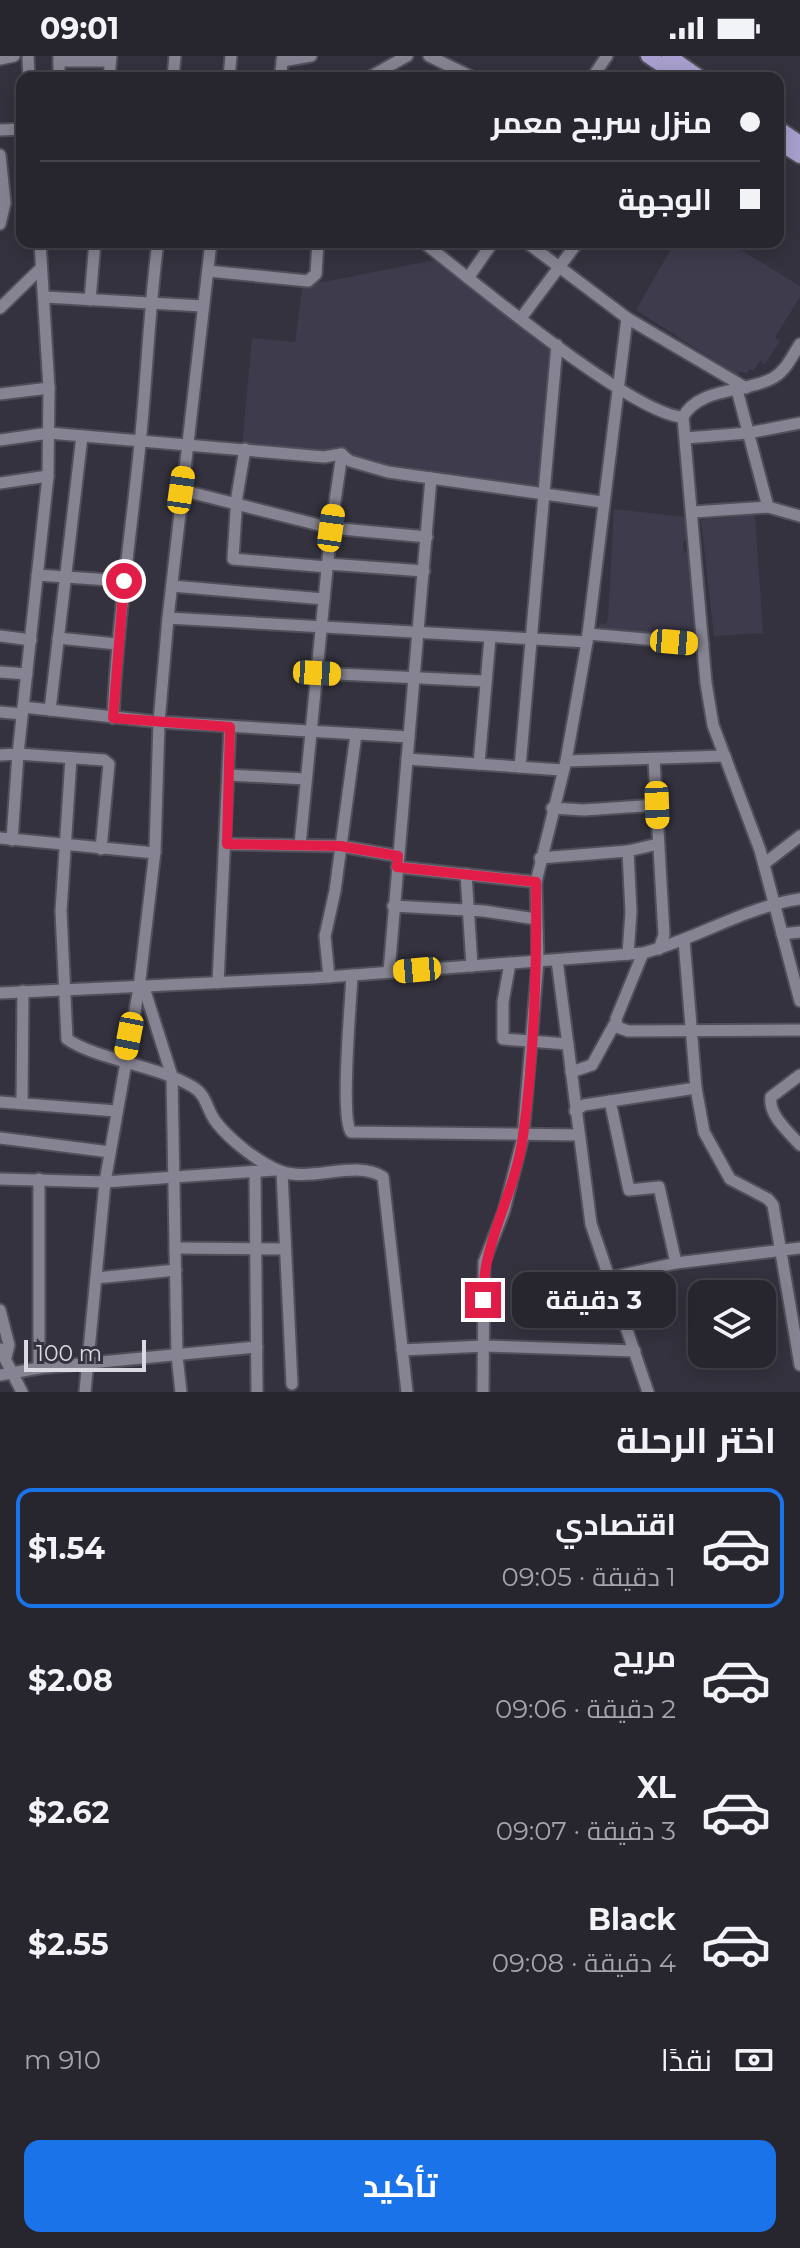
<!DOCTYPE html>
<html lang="ar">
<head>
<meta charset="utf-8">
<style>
  body { margin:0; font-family:Montserrat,Cairo,sans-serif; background:#2f2e36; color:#f1f3f6; direction:rtl; height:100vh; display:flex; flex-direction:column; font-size:30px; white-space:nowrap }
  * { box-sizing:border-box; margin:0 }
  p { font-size:26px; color:#a4a5aa }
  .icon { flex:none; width:44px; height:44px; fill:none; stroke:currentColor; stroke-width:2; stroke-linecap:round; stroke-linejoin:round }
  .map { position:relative; height:1336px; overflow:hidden; direction:ltr }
  .sheet { display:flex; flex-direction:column; background:#27262e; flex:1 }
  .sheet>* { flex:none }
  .hud { position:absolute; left:16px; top:16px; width:768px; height:176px; border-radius:16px; box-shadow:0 4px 20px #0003,0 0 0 2px #43434a; direction:rtl; display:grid; align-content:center; height:176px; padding:0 24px; background:#27262e }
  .fabs { position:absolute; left:688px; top:1224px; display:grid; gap:16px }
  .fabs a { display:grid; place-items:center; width:88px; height:88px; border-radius:16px; background:#27262e; box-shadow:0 4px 20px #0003,0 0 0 2px #43434a; font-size:40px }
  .scale { position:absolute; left:24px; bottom:20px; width:122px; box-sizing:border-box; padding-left:8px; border:4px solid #dbdae2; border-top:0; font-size:22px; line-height:28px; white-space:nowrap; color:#dbdae2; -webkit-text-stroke:6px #34323e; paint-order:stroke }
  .end { position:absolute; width:36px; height:36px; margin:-18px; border:10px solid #e11d48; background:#fff; box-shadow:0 0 0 4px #fff }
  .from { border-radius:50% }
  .bubble { position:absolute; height:56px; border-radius:16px; background:#27262e; box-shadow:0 4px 20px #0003,0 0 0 2px #43434a; font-size:26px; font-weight:700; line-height:56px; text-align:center; direction:rtl }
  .car { position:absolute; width:24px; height:48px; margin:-24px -12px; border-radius:10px; box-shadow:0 0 6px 2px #0007; background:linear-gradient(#f5c518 24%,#345 0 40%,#f5c518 0 76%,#345 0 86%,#f5c518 0) }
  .hud b { display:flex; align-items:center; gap:28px; height:76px; font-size:30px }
  .hud b+b { border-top:2px solid #43434a }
  .hud i { width:20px; height:20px; background:#f1f3f6 }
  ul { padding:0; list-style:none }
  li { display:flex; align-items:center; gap:24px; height:120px; margin:0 16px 12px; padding:0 8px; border:4px solid transparent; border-radius:16px }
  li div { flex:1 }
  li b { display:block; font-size:30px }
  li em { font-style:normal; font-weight:700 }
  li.active { border-color:#1a73e8 }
  li>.icon { width:72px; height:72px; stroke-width:1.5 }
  h2 { padding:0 24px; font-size:36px; line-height:96px }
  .pay { display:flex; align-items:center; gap:20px; height:88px; padding:0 24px; font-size:30px }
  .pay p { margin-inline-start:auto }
  .primary-button { display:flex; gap:16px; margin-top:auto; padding:16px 24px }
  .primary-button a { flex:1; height:92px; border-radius:16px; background:#1a73e8; color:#fff; font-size:32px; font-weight:700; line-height:92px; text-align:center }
  .status { display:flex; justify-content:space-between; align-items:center; height:56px; padding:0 40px; background:#27262e; direction:ltr }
  .status svg { height:22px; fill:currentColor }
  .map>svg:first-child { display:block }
  .built { fill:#3e3b4d }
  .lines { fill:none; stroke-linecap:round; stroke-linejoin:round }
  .minor-casing { stroke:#51505a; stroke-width:15 }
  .major-casing { stroke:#51505a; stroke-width:18 }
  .minor { stroke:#868492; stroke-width:11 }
  .major { stroke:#a9a0cf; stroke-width:14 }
  .route { stroke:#e11d48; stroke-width:10 }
</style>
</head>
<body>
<div class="status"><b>09:01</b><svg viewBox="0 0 49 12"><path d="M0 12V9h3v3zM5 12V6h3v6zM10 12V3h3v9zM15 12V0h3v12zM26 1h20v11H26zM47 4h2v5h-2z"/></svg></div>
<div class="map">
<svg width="800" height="1336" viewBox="0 0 800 1336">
  <rect width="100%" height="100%" fill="#34323e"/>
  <g class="built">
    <path d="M675 186H728L800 230V241L775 281 780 285 765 308 760 305 753 315 750 313 746 318 741 315 737 319 636 254Z"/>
    <path d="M434 204 555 298 543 433 242 392 252 282 295 286 303 226H324Z"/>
    <path d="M614 453 685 461 687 483 683 487 684 495 689 498 697 581 599 575V567L606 568 608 562Z"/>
    <path d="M755 459 763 577 714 580 701 464Z"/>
  </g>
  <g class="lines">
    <g class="minor-casing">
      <g id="minor">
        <path d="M28 0 29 22"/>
        <path d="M59 0V22"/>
        <path d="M429 0 474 22"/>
        <path d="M0 3 14 0"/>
        <path d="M59 5H110"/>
        <path d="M282 5 311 0"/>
        <path d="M109 22 111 0"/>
        <path d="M173 22 175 0"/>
        <path d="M229 22 231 0"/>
        <path d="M280 22 283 0"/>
        <path d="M368 22 407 0"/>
        <path d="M592 22 607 0"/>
        <path d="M0 74 22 73"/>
        <path d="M0 99 5 147 0 168"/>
        <path d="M423 186C470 223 633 359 683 361"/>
        <path d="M526 186 627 262 746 332"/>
        <path d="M208 215 308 225 316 218 318 186"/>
        <path d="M468 222 493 186"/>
        <path d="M45 241 202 250"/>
        <path d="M90 244 95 186"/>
        <path d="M0 252 39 214"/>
        <path d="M521 262 578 186"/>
        <path d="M800 288C792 300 786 315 773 322 746 337 699 331 683 361L706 627 713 669 760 794 800 945"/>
        <path d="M737 334 768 451 800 460"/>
        <path d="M0 338 49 332"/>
        <path d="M686 382 748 377 800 367"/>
        <path d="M0 384 49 377 324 401 341 398 350 405 388 416 602 446"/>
        <path d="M245 393 237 440 233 503 327 511"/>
        <path d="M0 427 48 420"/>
        <path d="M181 434 331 472 427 481"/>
        <path d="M693 456 768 451"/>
        <path d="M328 508 424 515"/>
        <path d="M37 519 124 525"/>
        <path d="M172 530 324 543"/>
        <path d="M168 562 587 586"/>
        <path d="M588 578 703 588"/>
        <path d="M0 580 31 584"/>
        <path d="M58 582 117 588"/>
        <path d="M0 616 27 618"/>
        <path d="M317 617 483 625"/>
        <path d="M23 651 159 666 409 681"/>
        <path d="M50 654 82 380"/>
        <path d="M0 656 22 658"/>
        <path d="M113 662C117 570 131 479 140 388 147 320 149 253 158 186"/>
        <path d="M0 699 18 698 48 420 49 332 40 186"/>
        <path d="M71 702 61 855 67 983C97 1004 157 1009 193 1031 207 1039 207 1055 216 1066 230 1084 259 1107 280 1115 311 1127 355 1103 383 1121L407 1336"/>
        <path d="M407 703 562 714"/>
        <path d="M654 704 664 879 659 893"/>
        <path d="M566 705 725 700"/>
        <path d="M479 708 490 582"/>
        <path d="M520 711 557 289"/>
        <path d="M229 719 306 723"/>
        <path d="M552 752 584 754 657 749"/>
        <path d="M0 782 155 797"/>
        <path d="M12 784 18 698 104 704 109 708 101 793"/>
        <path d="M227 788 340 790 398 800"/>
        <path d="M300 789 331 472 342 398"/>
        <path d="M628 795 631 856 628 898"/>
        <path d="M540 802 628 795 658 788"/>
        <path d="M764 808 800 780"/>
        <path d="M397 811 536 826"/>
        <path d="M466 818 472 910"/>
        <path d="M393 850 484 855 536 863"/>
        <path d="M782 878 800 876"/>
        <path d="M684 884 696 1032 704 1076 730 1123 768 1143 773 1149 800 1309"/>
        <path d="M643 897 616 963 617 971 628 975 800 974"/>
        <path d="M557 904 591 1168 648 1336"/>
        <path d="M510 907 503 946V983L568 988"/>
        <path d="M389 916 431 422"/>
        <path d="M352 919C351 945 340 1061 351 1076L578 1079"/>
        <path d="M329 921 325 880 335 835 356 678"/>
        <path d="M218 927 230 671"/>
        <path d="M144 932 172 1020 177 1300 181 1336"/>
        <path d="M0 937 314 922 643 897C697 883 745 851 800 843"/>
        <path d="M571 1016 592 1009 614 969"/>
        <path d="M800 1019 771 1041C768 1059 789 1076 800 1089"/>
        <path d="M610 1045 629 1134 659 1131 676 1207"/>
        <path d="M0 1046 116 1055"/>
        <path d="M22 1047 23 935"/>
        <path d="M575 1055 584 1049 696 1032"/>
        <path d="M0 1082 110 1096"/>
        <path d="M282 1116 292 1328"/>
        <path d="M255 1117 257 1336"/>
        <path d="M0 1123 105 1126 275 1114"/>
        <path d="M175 1192 284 1193"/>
        <path d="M97 1222 176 1214"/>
        <path d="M608 1222 676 1207 800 1192"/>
        <path d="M0 1254 9 1289 6 1301"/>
        <path d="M0 1293 22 1336"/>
        <path d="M402 1294 484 1290 635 1295"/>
        <path d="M39 1312V1123"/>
        <path d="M0 1319 39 1312 257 1291"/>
        <path d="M85 1336 105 1126 139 932 155 795 159 666 168 562 211 186"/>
        <path d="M483 1336 484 1206 504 1155 523 1081 538 905 536 826 566 705 587 586 627 262"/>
      </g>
    </g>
    <g class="major-casing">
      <g id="major">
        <path d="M648 0 681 22"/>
        <path d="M669 0 701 22"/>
        <path d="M778 72 800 87"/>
        <path d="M778 86 800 100"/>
      </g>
    </g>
    <use href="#minor" class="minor"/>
    <use href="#major" class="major"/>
  </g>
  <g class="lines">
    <path class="route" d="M124 525 113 662 230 671 227 788 340 790 398 800 397 811 536 826C537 910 535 996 523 1080 515 1139 482 1186 483 1244"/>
  </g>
</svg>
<div class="fabs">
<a><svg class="icon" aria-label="layers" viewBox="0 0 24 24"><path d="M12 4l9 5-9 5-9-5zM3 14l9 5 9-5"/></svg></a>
</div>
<div class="scale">100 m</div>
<i class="end from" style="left:124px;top:525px"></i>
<i class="end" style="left:483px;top:1244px"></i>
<div class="bubble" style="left:512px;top:1216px;width:164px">3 دقيقة</div>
<i class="car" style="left:181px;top:434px;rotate:8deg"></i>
<i class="car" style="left:331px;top:472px;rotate:8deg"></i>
<i class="car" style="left:674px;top:586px;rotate:95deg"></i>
<i class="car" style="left:317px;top:617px;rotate:93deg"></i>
<i class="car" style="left:657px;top:749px;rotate:178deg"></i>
<i class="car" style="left:417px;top:914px;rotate:265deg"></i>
<i class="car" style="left:129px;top:980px;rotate:191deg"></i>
<div class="hud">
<b><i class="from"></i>منزل سريح معمر</b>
<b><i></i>الوجهة</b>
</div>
</div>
<section class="sheet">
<h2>اختر الرحلة</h2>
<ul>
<li class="active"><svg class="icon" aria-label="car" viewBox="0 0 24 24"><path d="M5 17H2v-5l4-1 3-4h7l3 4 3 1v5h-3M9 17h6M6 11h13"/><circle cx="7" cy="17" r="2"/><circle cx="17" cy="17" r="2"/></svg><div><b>اقتصادي</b><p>1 دقيقة · 09:05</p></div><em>$1.54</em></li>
<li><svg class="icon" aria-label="car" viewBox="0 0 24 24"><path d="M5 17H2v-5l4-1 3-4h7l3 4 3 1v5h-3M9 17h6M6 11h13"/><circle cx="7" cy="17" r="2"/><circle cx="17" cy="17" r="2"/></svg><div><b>مريح</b><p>2 دقيقة · 09:06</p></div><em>$2.08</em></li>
<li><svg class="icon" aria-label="car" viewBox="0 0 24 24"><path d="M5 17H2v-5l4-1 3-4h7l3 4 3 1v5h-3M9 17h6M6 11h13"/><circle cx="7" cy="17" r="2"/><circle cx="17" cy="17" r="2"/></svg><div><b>XL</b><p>3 دقيقة · 09:07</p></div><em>$2.62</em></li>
<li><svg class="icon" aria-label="car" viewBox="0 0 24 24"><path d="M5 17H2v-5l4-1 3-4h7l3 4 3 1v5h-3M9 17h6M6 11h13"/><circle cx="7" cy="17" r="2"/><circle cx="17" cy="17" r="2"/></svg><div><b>Black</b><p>4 دقيقة · 09:08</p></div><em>$2.55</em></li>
</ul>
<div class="pay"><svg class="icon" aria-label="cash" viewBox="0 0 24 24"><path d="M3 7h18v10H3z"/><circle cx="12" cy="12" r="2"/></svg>نقدًا<p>910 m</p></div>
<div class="primary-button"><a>تأكيد</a></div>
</section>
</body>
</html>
